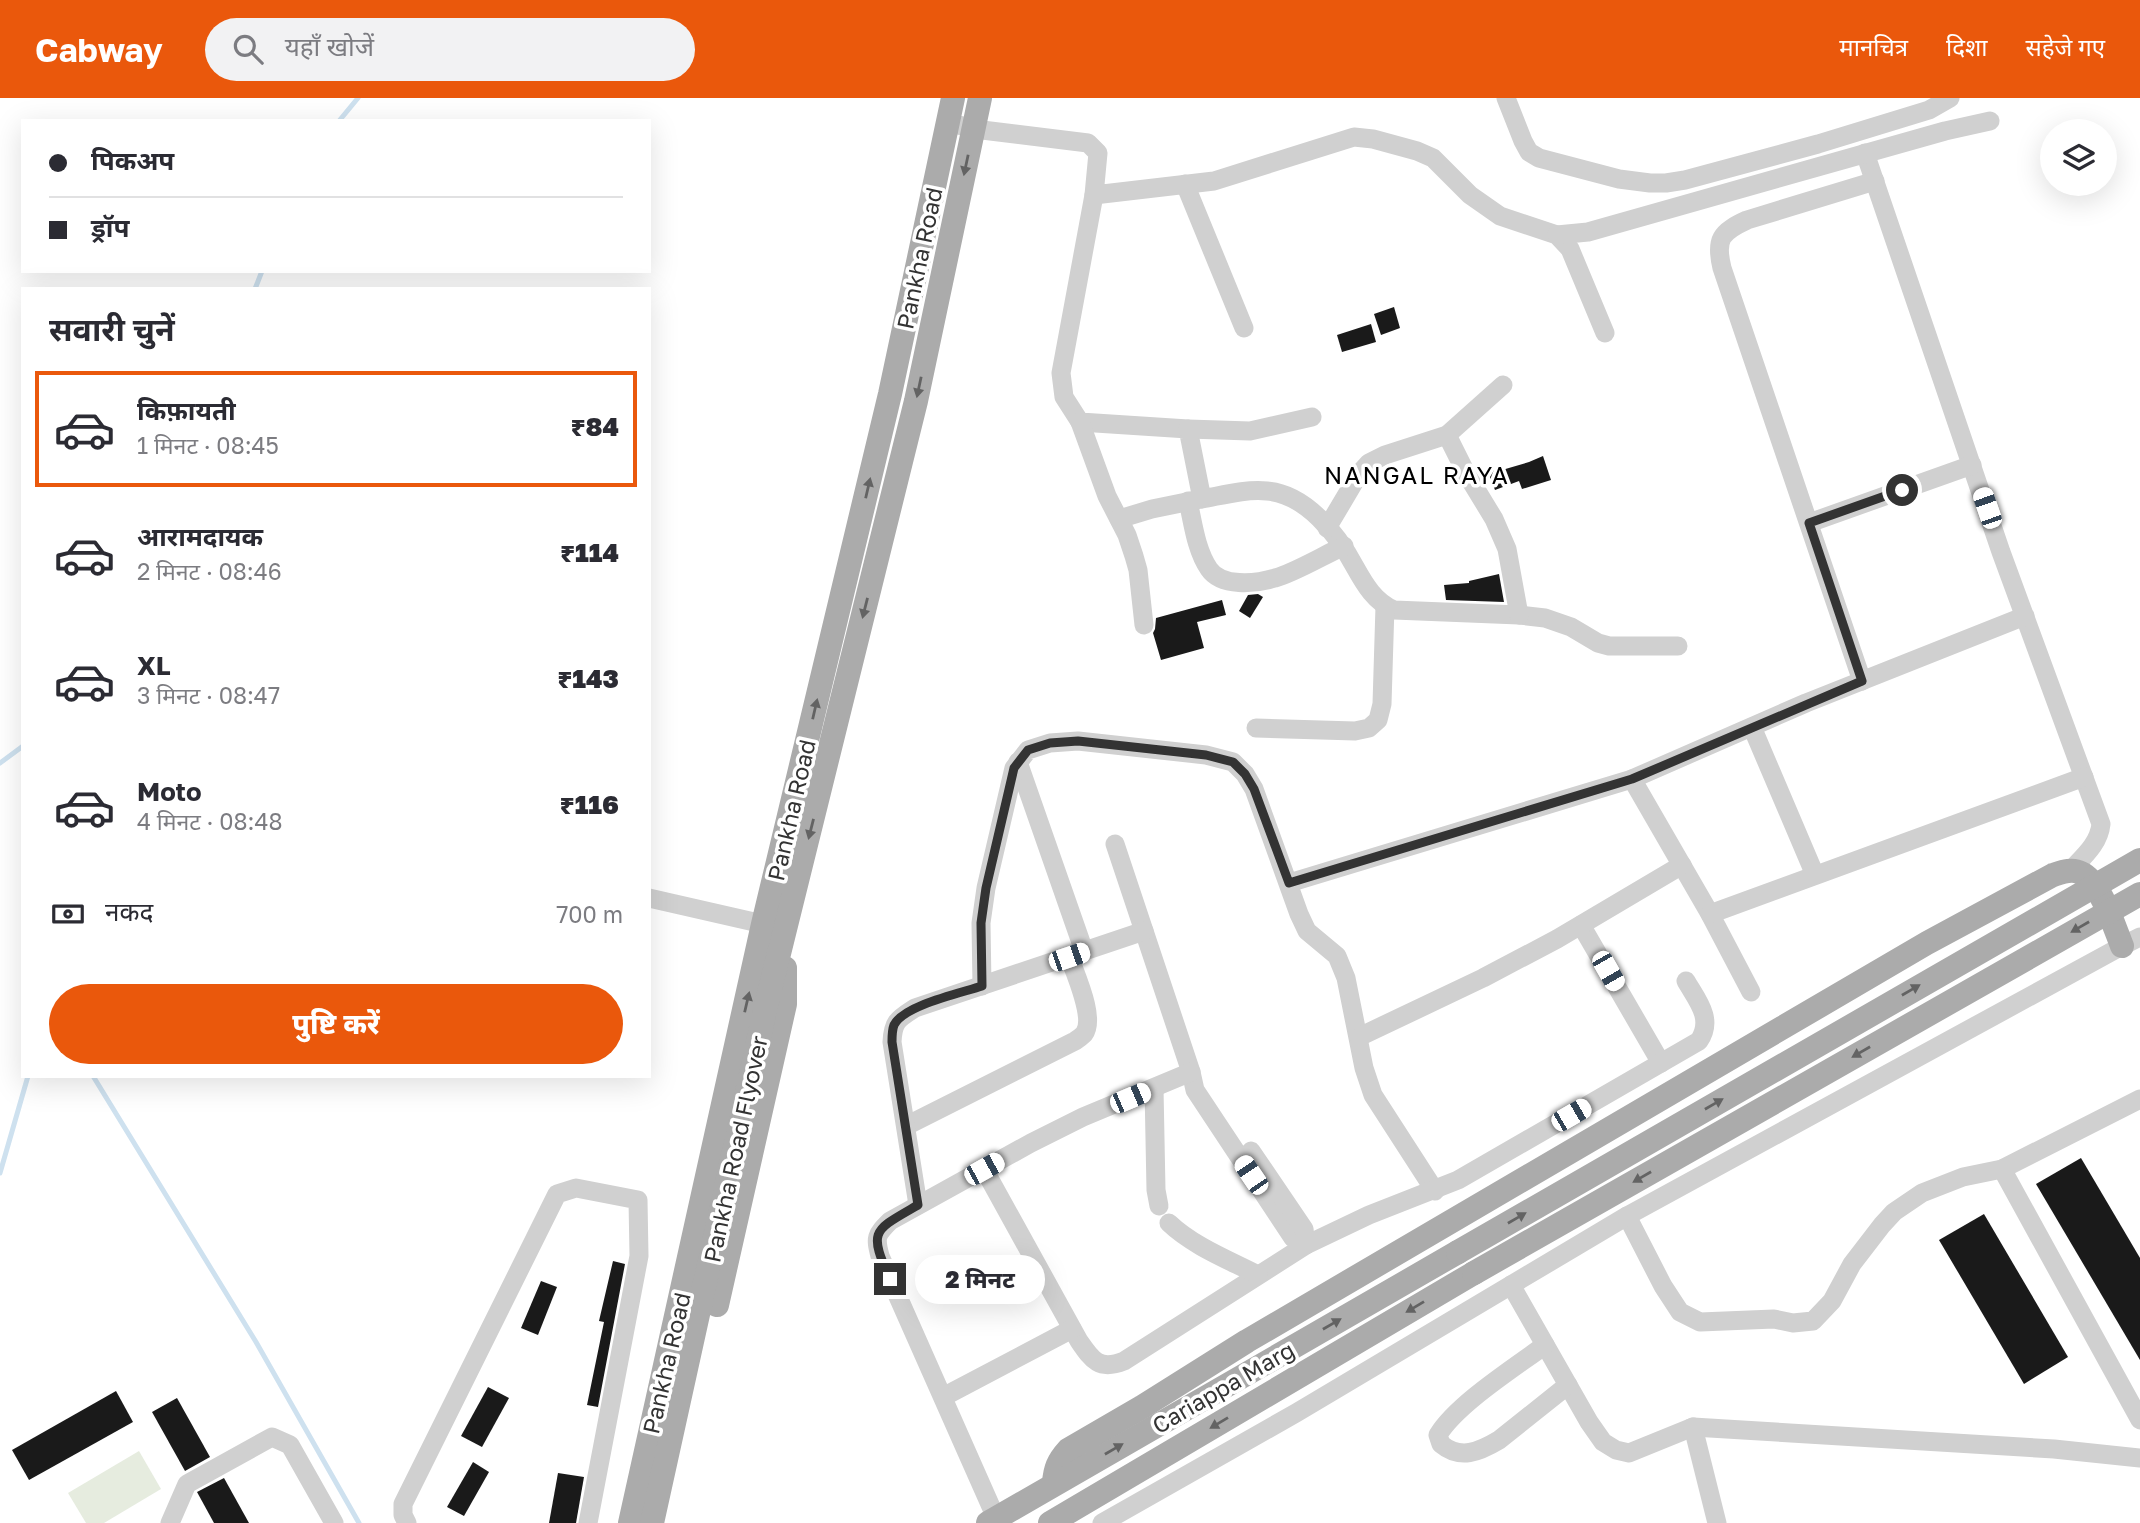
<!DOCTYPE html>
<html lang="hi">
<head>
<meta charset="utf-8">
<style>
  body { margin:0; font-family:"Golos Text","Noto Sans Devanagari",sans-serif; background:#f2f2f3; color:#2b2b33; height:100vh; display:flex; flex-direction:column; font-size:26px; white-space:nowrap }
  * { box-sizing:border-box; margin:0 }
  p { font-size:23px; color:#7c7c81 }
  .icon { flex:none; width:38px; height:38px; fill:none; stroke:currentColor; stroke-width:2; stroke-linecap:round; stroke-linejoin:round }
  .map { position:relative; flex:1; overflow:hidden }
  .drawer { position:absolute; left:21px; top:189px; width:630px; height:791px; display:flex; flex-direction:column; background:#fff; border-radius:0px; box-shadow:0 7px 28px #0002 }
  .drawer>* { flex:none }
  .hud { position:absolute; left:21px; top:21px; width:630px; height:154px; border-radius:0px; box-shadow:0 7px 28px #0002; display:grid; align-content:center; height:154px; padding:0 28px; background:#fff }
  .fabs { position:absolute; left:2040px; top:21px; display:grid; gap:14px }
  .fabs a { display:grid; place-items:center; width:77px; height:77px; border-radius:50%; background:#fff; box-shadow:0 7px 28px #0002; font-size:35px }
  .end { position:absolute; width:32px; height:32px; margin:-16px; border:9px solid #333; background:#fff; box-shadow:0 0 0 4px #fff }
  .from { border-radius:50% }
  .bubble { position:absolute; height:49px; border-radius:24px; background:#fff; box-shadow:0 7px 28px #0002; font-size:23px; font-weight:800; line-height:49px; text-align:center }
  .car { position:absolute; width:21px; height:42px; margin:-21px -10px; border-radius:9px; box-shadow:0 0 5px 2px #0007; background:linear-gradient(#fff 24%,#345 0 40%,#fff 0 76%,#345 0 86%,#fff 0) }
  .hud b { display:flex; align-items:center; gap:24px; height:66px; font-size:26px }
  .hud b+b { border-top:2px solid #e1e1e2 }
  .hud i { width:18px; height:18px; background:#2b2b33 }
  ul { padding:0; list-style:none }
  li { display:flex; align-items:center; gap:21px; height:116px; margin:0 14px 10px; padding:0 14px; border:4px solid transparent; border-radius:0px }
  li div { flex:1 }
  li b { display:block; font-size:26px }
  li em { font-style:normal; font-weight:800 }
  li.on { border-color:#ea580c }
  li>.icon { width:63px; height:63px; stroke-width:1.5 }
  h2 { padding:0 28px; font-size:32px; line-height:84px }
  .pay { display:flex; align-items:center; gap:18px; height:77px; padding:0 28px; font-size:26px }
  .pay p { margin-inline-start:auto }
  .action { display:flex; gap:14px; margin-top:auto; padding:14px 28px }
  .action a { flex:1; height:80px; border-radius:42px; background:#ea580c; color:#fff; font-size:28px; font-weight:800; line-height:80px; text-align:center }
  header { display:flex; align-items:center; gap:42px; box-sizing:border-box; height:98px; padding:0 35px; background:#ea580c; color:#fff }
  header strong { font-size:33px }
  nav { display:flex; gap:38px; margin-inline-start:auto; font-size:24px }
  .search { width:490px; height:63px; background:#f2f2f3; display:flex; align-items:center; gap:18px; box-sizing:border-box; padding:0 24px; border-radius:38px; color:#7c7c81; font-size:26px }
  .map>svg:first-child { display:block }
  .green { fill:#e6ecdf }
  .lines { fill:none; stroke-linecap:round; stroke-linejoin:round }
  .stream { stroke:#cee1ef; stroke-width:5 }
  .building { fill:#1a1a1a }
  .minor { stroke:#d0d0d0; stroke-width:19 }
  .major { stroke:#ababab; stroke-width:24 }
  .major-bridge { stroke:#ababab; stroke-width:24 }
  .oneway { fill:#636363 }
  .route { stroke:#333; stroke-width:9 }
  .labels { text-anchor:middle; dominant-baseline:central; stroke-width:7; stroke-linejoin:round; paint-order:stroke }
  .street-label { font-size:23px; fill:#333; stroke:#fff }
  .neighbourhood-label { font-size:24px; letter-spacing:2px; fill:#000; stroke:#fff }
</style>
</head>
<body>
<header>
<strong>Cabway</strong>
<div class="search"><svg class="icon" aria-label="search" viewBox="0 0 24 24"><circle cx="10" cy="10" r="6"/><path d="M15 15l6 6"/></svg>यहाँ खोजें</div>
<nav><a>मानचित्र</a><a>दिशा</a><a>सहेजे गए</a></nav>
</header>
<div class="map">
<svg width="2140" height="1425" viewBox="0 0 2140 1425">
  <rect width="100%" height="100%" fill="#fff"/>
  <path class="green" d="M139 1353 161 1391 104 1425H86L68 1395Z"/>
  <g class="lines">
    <g class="stream">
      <path d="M339 23 358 0"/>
      <path d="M255 191 262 173"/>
      <path d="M0 665 23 648"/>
      <path d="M93 978 256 1244 359 1425"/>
      <path d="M0 1075 28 978"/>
    </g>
  </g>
  <g class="building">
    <path d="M1394 209 1400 230 1381 237 1374 216Z"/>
    <path d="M1371 226 1376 244 1342 254 1337 237Z"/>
    <path d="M1543 358 1551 382 1522 391 1519 383 1495 392 1488 374 1501 369 1502 372 1529 364Z"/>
    <path d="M1499 476 1504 504 1446 502 1444 487 1469 485V483Z"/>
    <path d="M1258 496 1263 499 1250 520 1239 513 1248 497Z"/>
    <path d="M1222 502 1226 517 1197 524 1204 550 1161 562 1153 535 1155 531 1156 520Z"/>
    <path d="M2081 1060 2140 1160V1262L2036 1086Z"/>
    <path d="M1984 1116 2068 1259 2024 1286 1939 1142Z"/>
    <path d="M613 1163 625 1166 598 1309 587 1307 604 1224 599 1223Z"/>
    <path d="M541 1183 557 1189 538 1237 521 1230Z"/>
    <path d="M488 1289 509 1300 482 1349 461 1338Z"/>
    <path d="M116 1293 133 1324 29 1382 12 1352Z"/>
    <path d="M177 1300 210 1359 185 1373 152 1314Z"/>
    <path d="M473 1364 489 1374 464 1418 447 1409Z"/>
    <path d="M558 1375 584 1379 576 1425H549Z"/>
    <path d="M224 1380 249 1425H214L197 1394Z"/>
  </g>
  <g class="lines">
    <g class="minor">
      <path d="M1506 0 1523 43 1529 54 1539 60 1619 81 1650 85H1666L1685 82 1818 46 1929 12 1950 0"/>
      <path d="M947 24 974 31 1088 45 1098 55 1094 97 1214 83 1354 39 1373 41 1417 53 1433 60 1470 97 1500 118 1557 137 1570 151 1605 235"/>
      <path d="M1865 55 2001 454 2101 726C2099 746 2083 759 2071 772"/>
      <path d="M1185 86 1244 230"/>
      <path d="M1094 97 1061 275 1064 299 1080 324 1188 331 1202 401C1224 397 1245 391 1267 393 1306 396 1338 437 1355 469 1365 487 1375 504 1394 512L1519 517 1545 520 1571 529 1598 545 1609 548H1678"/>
      <path d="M1557 137 1588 134 1945 33 1990 23"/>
      <path d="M1080 324 1107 398 1127 437 1134 458 1138 472 1144 527"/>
      <path d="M1188 331 1250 333 1312 319"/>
      <path d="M1447 337 1466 375 1494 421 1507 451 1519 517"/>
      <path d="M1188 403C1193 425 1196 452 1209 471 1221 489 1255 486 1275 480 1294 475 1324 457 1344 448"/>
      <path d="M1119 421 1152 411 1201 401"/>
      <path d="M1809 425 1972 367"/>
      <path d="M1327 430 1359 376 1369 365 1385 357 1447 337 1503 287"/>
      <path d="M1862 583 1722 170C1715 141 1721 134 1747 122L1875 83"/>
      <path d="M1752 629 1815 777"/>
      <path d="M1256 630 1355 633 1369 630 1378 622 1382 606 1385 508"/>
      <path d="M1018 664 1084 853"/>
      <path d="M1632 681 1710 816 1751 894"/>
      <path d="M1115 746 1191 974 1195 992 1293 1140 1306 1147"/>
      <path d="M1289 785 1632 681 1806 605 2025 518"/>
      <path d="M649 800 763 826"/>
      <path d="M1710 816 2084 679"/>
      <path d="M1581 827 1661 965"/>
      <path d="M982 888 981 825 986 790 1014 670 1028 652 1050 645 1078 643 1206 657 1233 664 1245 676 1254 691 1299 816 1307 833 1337 858 1346 880 1364 970 1373 997 1435 1093"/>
      <path d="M1359 939 1483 880 1557 841 1682 767"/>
      <path d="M1154 990 1156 1092 1159 1108"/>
      <path d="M906 1028 1075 943C1078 941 1081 939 1084 936 1096 920 1075 876 1069 858"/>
      <path d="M1251 1053 1304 1131 1306 1147"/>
      <path d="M984 1071 1079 1243C1092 1262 1099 1273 1124 1263L1306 1147 1369 1117 1458 1082 1699 943C1714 921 1697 902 1686 883"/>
      <path d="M2002 1071 2140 1322"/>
      <path d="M918 1107 892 944C893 923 898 921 915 910L1144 833"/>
      <path d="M1627 1118 1663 1188 1680 1214 1700 1224 1774 1221 1793 1225 1813 1223 1832 1203 1852 1166 1882 1127 1894 1114 1922 1095 1963 1079 2002 1071 2140 1001"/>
      <path d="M1169 1125C1193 1148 1229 1162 1258 1177"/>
      <path d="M1511 1187 1589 1324 1603 1344 1616 1352 1629 1355 1693 1329 2054 1351 2140 1360"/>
      <path d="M1545 1247C1514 1270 1457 1306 1438 1337L1441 1346C1460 1362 1479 1354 1499 1342L1568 1287"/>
      <path d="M943 1299 1072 1231"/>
      <path d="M1693 1329 1717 1425"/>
      <path d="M996 1420 880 1158C875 1139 876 1137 890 1123L1031 1045 1083 1019 1191 974"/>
      <path d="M170 1425 187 1386 272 1339 290 1347 334 1425"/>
      <path d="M407 1425 403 1417V1406L557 1096 576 1090 638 1102 639 1158 588 1425"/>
      <path d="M1102 1425 1296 1315 1627 1118 2122 848 2140 839"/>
    </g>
    <g class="major">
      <path d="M717 1207 785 906V870"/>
      <path d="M1054 1385C1055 1371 1058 1363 1068 1352L1142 1309 1247 1243 1927 845 2053 777C2062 774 2072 770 2081 775 2100 783 2114 828 2122 848"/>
      <path d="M630 1425 763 826 890 296 953 0"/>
      <path d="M652 1425 766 908 916 303 980 0"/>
      <path d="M988 1425 1458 1154"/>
      <path d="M1050 1425 1474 1175"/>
    </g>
    <g class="major-bridge">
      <path d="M1458 1154 2140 762"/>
      <path d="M1474 1175 2140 796"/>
    </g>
  </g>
  <defs><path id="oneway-solid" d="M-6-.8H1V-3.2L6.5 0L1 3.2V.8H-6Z" transform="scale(1.75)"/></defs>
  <g class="oneway">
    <use href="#oneway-solid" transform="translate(966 67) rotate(102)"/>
    <use href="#oneway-solid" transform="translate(919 289) rotate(102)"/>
    <use href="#oneway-solid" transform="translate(868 390) rotate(-77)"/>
    <use href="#oneway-solid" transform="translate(865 510) rotate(104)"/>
    <use href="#oneway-solid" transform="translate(815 611) rotate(-77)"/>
    <use href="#oneway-solid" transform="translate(811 731) rotate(104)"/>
    <use href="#oneway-solid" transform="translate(2080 829) rotate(150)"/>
    <use href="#oneway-solid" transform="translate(1911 892) rotate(-30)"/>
    <use href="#oneway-solid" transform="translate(747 904) rotate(-77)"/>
    <use href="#oneway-solid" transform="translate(1861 954) rotate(150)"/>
    <use href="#oneway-solid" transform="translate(1714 1006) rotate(-30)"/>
    <use href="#oneway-solid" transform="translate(1642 1079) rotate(150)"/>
    <use href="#oneway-solid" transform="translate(1517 1120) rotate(-30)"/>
    <use href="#oneway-solid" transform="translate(1415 1209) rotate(149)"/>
    <use href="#oneway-solid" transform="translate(1332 1226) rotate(-30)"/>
    <use href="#oneway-solid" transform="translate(1219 1325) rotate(149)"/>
    <use href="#oneway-solid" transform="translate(1114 1351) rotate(-30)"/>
  </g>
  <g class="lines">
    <path class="route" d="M890 1181C868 1132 873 1133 918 1107L892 944C892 938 892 932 894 927 904 907 961 895 982 888L981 825 986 790 1014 670 1028 652 1050 645 1078 643 1206 657 1233 664 1245 676 1254 691 1289 785 1632 681 1862 583 1809 425 1902 392"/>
  </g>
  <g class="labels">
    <g class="street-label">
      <text transform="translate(919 160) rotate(-78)">Pankha Road</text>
      <text transform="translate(791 712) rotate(-77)">Pankha Road</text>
      <text transform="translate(735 1051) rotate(-78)">Pankha Road Flyover</text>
      <text transform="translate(666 1265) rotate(-77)">Pankha Road</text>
      <text transform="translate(1223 1289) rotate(-30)">Cariappa Marg</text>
    </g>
    <g class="neighbourhood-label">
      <text x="1417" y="376">NANGAL RAYA</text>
    </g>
  </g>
</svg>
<div class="fabs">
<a><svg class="icon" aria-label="layers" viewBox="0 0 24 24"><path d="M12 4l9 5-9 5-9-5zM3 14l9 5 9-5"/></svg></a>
</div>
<i class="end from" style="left:1902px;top:392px"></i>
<i class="end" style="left:890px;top:1181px"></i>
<div class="bubble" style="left:915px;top:1157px;width:130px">2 मिनट</div>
<i class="car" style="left:1987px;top:410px;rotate:341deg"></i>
<i class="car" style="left:1069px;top:859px;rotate:71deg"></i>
<i class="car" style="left:1608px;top:873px;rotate:150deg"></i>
<i class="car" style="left:1130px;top:1000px;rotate:67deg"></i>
<i class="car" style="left:1571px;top:1017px;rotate:60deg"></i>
<i class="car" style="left:984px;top:1071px;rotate:61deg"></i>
<i class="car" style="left:1251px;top:1077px;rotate:326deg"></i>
<div class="hud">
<b><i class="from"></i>पिकअप</b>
<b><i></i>ड्रॉप</b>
</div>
<section class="drawer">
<h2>सवारी चुनें</h2>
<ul>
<li class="on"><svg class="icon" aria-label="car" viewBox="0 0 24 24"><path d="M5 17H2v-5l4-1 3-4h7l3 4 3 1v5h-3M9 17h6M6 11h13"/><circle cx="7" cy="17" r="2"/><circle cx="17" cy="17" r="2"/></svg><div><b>किफ़ायती</b><p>1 मिनट · 08:45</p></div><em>₹84</em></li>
<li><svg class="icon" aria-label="car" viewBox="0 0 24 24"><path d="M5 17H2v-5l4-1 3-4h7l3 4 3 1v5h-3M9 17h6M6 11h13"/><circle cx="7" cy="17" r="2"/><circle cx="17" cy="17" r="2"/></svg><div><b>आरामदायक</b><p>2 मिनट · 08:46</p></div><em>₹114</em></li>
<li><svg class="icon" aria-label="car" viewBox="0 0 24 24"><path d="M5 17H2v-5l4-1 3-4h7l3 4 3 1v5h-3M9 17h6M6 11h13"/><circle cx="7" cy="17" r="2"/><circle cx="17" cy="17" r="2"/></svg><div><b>XL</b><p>3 मिनट · 08:47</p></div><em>₹143</em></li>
<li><svg class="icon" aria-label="car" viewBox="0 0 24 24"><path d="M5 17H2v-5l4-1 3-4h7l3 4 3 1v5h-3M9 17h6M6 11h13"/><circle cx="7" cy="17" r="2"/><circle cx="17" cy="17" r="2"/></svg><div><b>Moto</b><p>4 मिनट · 08:48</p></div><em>₹116</em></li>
</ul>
<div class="pay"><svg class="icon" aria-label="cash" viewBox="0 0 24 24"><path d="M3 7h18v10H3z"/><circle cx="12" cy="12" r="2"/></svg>नकद<p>700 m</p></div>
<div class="action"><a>पुष्टि करें</a></div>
</section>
</div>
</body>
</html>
